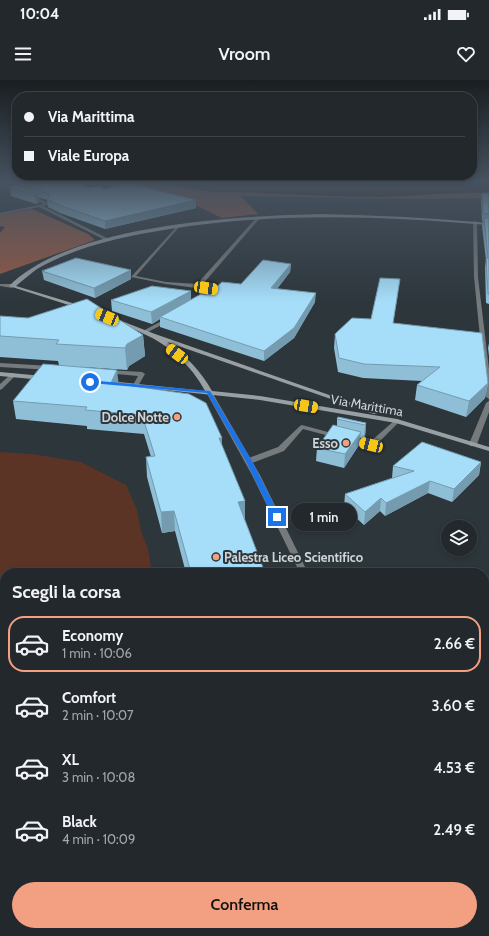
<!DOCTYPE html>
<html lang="it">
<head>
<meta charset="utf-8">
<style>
  body { margin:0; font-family:Cabin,sans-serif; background:#2a3034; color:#f1f3f6; height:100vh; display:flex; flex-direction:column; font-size:15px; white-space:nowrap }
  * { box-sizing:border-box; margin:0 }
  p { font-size:13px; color:#a2a6a9 }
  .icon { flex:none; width:22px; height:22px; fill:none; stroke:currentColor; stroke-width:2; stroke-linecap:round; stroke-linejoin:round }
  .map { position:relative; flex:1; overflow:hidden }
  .side { position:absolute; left:0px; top:488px; width:489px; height:368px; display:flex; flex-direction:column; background:#22282c; border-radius:16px 16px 0 0; box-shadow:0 2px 6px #0003,0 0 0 1px #3f4448 }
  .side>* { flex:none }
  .top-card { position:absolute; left:12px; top:12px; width:465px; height:88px; border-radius:16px; box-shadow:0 2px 6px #0003,0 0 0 1px #3f4448; display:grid; align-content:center; height:88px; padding:0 12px; background:#22282c }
  .tools { position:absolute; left:441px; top:440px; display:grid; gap:8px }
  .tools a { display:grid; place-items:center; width:36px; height:36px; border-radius:50%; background:#22282c; box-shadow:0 2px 6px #0003,0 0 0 1px #3f4448; font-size:20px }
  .end { position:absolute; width:18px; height:18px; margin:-9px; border:5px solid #1a73e8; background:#fff; box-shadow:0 0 0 2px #fff }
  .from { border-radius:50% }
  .bubble { position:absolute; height:28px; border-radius:14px; background:#22282c; box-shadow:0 2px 6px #0003,0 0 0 1px #3f4448; font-size:13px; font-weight:600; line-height:28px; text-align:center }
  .car { position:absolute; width:12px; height:24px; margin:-12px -6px; border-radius:5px; box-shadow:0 0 3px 1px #0007; background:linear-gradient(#f5c518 24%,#345 0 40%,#f5c518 0 76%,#345 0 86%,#f5c518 0) }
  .top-card b { display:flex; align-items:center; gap:14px; height:38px; font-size:15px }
  .top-card b+b { border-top:1px solid #3f4448 }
  .top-card i { width:10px; height:10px; background:#f1f3f6 }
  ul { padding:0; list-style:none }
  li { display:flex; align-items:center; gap:12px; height:56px; margin:0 8px 6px; padding:0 4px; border:2px solid transparent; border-radius:16px }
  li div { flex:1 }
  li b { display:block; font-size:15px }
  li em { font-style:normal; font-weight:600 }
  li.on { border-color:#f3a082 }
  li>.icon { width:36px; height:36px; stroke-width:1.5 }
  h2 { padding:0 12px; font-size:18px; line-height:48px }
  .button { display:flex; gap:8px; margin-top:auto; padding:8px 12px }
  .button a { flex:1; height:46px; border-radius:24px; background:#f3a082; color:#111; font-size:16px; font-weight:600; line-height:46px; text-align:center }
  .status { display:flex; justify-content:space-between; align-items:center; height:28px; padding:0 20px; background:#22282c; direction:ltr }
  .status svg { height:11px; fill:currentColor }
  header { display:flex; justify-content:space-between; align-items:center; height:52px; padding:0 12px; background:#22282c; font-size:18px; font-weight:600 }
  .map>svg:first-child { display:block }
  .green { fill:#5b3426 }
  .forest { fill:#955943 }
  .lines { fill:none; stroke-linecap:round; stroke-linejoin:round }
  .river { fill:#3a1203; fill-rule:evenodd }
  .service { fill:#757a7c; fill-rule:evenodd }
  .minor { fill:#757a7c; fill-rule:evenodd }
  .tertiary { fill:#757a7c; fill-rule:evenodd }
  .secondary { fill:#99a0a4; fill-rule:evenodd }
  .wall { fill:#8fbfd7 }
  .shaded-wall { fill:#749baf }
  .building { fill:#a6defa; stroke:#749baf }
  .route { fill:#1a73e8 }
  .poi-dot { fill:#f3a082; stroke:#2d363b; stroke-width:1.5 }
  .labels { text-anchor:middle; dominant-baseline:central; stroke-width:4; stroke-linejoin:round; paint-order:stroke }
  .street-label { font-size:13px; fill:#cfd4d7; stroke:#2d363b }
  .poi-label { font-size:13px; font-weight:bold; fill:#cfd4d7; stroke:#2d363b; text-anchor:end }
</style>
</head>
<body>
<div class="status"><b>10:04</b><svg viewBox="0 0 49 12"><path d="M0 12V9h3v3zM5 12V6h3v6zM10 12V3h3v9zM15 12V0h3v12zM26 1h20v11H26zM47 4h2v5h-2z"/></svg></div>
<header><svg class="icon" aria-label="menu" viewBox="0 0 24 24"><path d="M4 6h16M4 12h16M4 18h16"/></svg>Vroom<svg class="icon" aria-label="heart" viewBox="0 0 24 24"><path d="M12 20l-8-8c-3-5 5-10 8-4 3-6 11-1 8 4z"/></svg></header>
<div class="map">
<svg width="489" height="856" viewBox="0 0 489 856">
  <rect width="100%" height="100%" fill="#2d363b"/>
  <path class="green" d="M0 372 32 374 81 382 126 405 137 430 141 451 148 469 152 493H5V734L0 735Z"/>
  <g class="forest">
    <path d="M77 102H489V118C406 120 323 117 241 116L258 134 222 138 171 113 150 117 138 110Z"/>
    <path d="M32 129 88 154 95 160 0 194V153L5 147 0 146V135Z"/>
  </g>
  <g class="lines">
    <path class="river" d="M172 102 384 103 489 102V113C453 112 418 116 382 117 342 117 301 115 260 113 232 112 203 113 176 106Z"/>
    <g class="service">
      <path d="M0 102 20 110 21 111 18 112 0 104Z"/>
      <path d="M29 115H31L50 124 43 126 111 160 107 161 39 127 0 135V133L44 124 29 117Z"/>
      <path d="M257 137 260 138 202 205 218 209 209 216 204 215 211 210 166 204 131 197 179 144H180V146L136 196 166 202 197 204Z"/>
      <path d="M475 141 477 142 478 197 489 289V319L486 317 474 197 473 142Z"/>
      <path d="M169 237 172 239 171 240 146 253 141 252Z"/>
      <path d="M0 283 51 286 54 288 51 290 0 287Z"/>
      <path d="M107 290 142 292 145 294 138 306 136 307 133 305 138 296 105 293V291Z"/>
      <path d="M13 293 15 294V296L2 309 0 310V304L11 294Z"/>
      <path d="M489 321V332L477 364 473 366H470L469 364 486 323Z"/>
      <path d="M397 339 399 340V342L374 367H371L347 360 345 359 349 357 370 362 395 340Z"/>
      <path d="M302 345 339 355 341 356 337 358 303 349 284 371 252 383H249L245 381 246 379 278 367 300 346Z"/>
      <path d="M489 799V811L484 813V801Z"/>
    </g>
    <path class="minor" d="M392 851H412L410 856H390Z"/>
    <g class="tertiary">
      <path d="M0 204H12L15 206 12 208 0 206Z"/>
      <path d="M209 310 212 312 260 395 308 493H300L252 395 206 312Z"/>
      <path d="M484 826 489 829V849L484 846Z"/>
    </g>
    <g class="secondary">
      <path d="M321 134C377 135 433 138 489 143V145C382 136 276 132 170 149 125 156 77 166 37 189 30 194 23 200 16 206L82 226V228H78L9 206C71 144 237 136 321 134Z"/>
      <path d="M115 240H119L155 254 378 332 379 333 378 334H374L167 262C186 276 201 291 212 311L260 316 397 339 489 367V371L396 343 260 320 107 304 106 303 109 301 205 311C192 286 169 265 144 254 135 249 125 246 115 242Z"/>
      <path d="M0 292 43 296 46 298 43 300 0 296Z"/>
    </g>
  </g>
  <g class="wall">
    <path d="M16 102H74L89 108 105 109 196 128 105 149 60 133 48 127 47 120 38 117 39 123 36 124 11 116 10 107 17 105Z"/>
    <path d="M482 113H489V224L486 223 485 187 486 180 482 146 483 141H482L481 120Z"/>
    <path d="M291 184 290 192 277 209 315 222 294 258 264 281 160 247V239L152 244 112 231 111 220H191L241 204Z"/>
    <path d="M42 191 131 199 95 218 44 200Z"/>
    <path d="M398 212 393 243 488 303 485 318 466 337 415 320 417 305 422 301 363 298 338 292 334 268 335 254 371 239Z"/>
    <path d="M0 236 143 255 145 276 129 286 127 290 84 287 119 304 222 365 245 441 265 493H186L175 451 162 453 147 397 146 377H151L144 354 87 349V346L16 339 13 321 59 285 58 281 0 277Z"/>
    <path d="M489 263V276L488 268Z"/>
    <path d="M337 339 366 343 365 357 364 359 360 358 359 365 344 388 316 381 317 368 337 346Z"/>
    <path d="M481 382 479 395 452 422 428 413 385 436 380 431 364 445 344 427 345 414 392 398 393 386Z"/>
    <path d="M489 610V681L484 675V612Z"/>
  </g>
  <g class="shaded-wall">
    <path d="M34 115H38L39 123 36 124Z"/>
    <path d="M196 120V128L105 149V141Z"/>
    <path d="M291 184 290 192 270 218 271 208Z"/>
    <path d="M131 190V199L95 218 94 208Z"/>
    <path d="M191 211V222L160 237V239L152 244 151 232Z"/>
    <path d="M316 213 315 222 294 258 264 281V271Z"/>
    <path d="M143 255 145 276 129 286 127 290 125 268 127 264Z"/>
    <path d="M117 290 119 307 111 303Z"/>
    <path d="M488 303 485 318 466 337 469 321Z"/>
    <path d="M366 343 365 357 364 359 365 345Z"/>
    <path d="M361 352 359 365 344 388 345 374Z"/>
    <path d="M219 358H222V377Z"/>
    <path d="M481 382 479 395 452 422 454 409Z"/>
    <path d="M430 401 428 413 385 436 386 423Z"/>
    <path d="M381 418 380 431 364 445 365 432Z"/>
    <path d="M245 421V441L238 422Z"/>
    <path d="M174 431 175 451 162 453 161 432Z"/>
    <path d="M241 851H305L295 856H230Z"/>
  </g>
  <g class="building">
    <path d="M20 102H74L89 108 99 106 105 109 128 103 196 120 105 141 59 125 47 119 49 117V114Z"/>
    <path d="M17 105 38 115H34L10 107Z"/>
    <path d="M482 113H489V134L483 133Z"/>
    <path d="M484 138H489V214H488L486 178H488Z"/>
    <path d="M76 178 131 190 94 208 42 191Z"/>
    <path d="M263 180 291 184 271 208 316 213 294 248 264 271 160 237 201 214 207 215 222 202 241 204Z"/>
    <path d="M380 198 400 199 393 243 482 253 488 303 469 321 417 305 440 287 364 284 339 278 335 254 352 238 371 239Z"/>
    <path d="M152 206 191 211 151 232 111 220Z"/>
    <path d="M87 219 143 255 127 264 125 268 56 264 59 260 0 256V236L28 238Z"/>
    <path d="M43 284 117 290 111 303 189 314 206 323 222 358H219L245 421 238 422 265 493H191L174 431 161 432 146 377 155 376 142 335 85 330 87 327 13 321Z"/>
    <path d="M338 337 366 343 365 345 337 339Z"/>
    <path d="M333 345 361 352 345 374 317 368Z"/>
    <path d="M422 362 481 382 454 409 430 401 386 423 381 418 365 432 345 414 414 391 393 386Z"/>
    <path d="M489 610V657L484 651V612Z"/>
    <path d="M34 851H241L230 856H23Z"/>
  </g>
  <linearGradient id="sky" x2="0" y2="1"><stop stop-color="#191e20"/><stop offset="0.46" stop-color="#465260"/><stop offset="1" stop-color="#465260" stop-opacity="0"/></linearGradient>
  <rect width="489" height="222" fill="url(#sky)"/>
  <path class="route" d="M88 300 210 311 252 381 280 437 279 438 273 437 246 381 207 313 90 303 87 302Z"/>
  <g class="poi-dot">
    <circle cx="177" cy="337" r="4"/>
    <circle cx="346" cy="363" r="4"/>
    <circle cx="216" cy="477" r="4"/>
  </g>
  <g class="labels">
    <g class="street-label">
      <text transform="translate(367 325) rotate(10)">Via Marittima</text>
    </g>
    <g class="poi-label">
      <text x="169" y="337">Dolce Notte</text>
      <text x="338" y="363">Esso</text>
      <text x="224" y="477" text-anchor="start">Palestra Liceo Scientifico</text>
    </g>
  </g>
</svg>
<div class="tools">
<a><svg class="icon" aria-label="layers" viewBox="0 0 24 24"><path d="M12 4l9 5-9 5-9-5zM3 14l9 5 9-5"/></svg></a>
</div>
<i class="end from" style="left:90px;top:302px"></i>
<i class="end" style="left:277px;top:437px"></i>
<div class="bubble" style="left:291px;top:423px;width:66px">1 min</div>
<i class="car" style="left:206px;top:208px;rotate:98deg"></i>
<i class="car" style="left:107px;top:237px;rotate:292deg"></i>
<i class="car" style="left:177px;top:274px;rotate:307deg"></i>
<i class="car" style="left:306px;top:326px;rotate:99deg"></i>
<i class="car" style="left:371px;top:365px;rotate:284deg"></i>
<div class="top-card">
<b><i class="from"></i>Via Marittima</b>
<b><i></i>Viale Europa</b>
</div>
<section class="side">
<h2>Scegli la corsa</h2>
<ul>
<li class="on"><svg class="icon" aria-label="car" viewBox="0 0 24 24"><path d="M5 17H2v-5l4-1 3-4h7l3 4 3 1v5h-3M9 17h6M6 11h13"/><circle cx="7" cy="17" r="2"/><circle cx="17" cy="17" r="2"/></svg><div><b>Economy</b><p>1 min · 10:06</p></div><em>2.66 €</em></li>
<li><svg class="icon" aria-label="car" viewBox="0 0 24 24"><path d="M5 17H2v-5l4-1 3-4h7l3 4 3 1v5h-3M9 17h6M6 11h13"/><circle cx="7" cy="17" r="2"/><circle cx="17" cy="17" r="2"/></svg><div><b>Comfort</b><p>2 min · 10:07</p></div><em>3.60 €</em></li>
<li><svg class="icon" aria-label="car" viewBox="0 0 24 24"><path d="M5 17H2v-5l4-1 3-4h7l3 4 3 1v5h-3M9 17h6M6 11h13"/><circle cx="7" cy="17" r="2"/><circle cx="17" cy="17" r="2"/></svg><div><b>XL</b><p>3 min · 10:08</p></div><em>4.53 €</em></li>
<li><svg class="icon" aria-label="car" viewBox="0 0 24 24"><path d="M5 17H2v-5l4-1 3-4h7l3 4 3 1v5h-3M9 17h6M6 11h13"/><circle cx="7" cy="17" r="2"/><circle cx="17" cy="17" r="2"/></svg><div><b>Black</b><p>4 min · 10:09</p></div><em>2.49 €</em></li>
</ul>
<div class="button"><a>Conferma</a></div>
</section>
</div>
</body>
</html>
